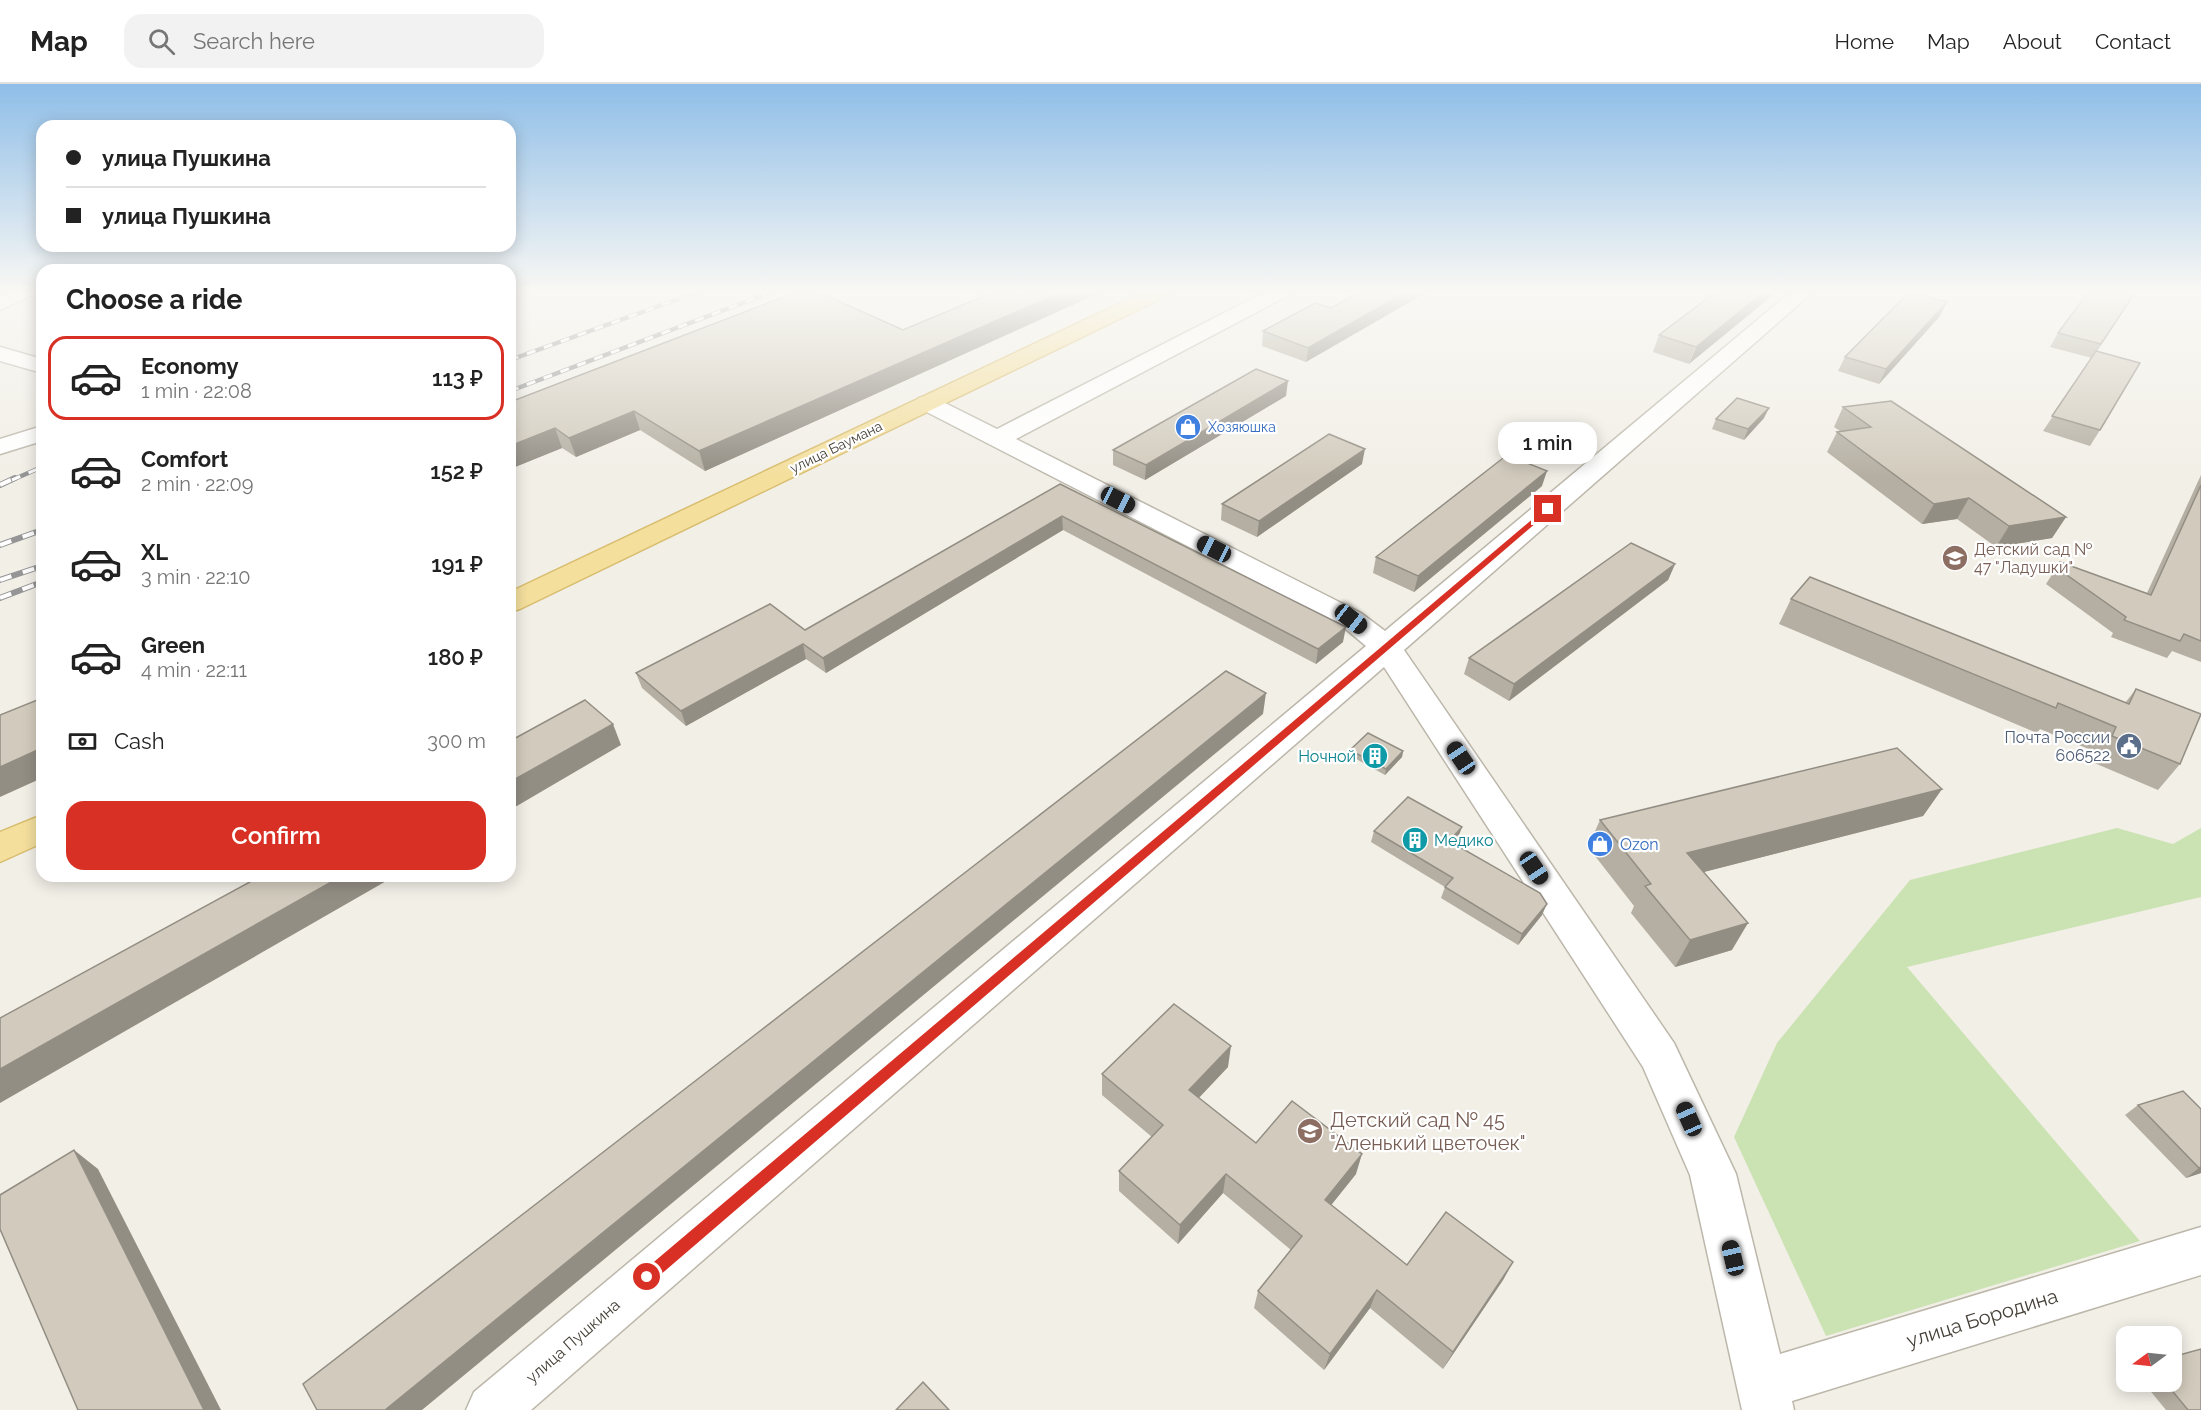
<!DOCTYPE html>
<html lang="en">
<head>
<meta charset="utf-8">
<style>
  body { margin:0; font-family:Raleway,sans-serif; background:#f2f2f2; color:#222; height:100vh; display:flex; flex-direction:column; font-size:22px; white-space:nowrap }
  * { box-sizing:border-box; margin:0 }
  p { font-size:20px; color:#767676 }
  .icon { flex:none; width:33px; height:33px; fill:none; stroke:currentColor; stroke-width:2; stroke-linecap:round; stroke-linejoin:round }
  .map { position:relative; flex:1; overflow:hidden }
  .details { position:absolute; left:36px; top:180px; width:480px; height:618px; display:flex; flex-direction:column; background:#fff; border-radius:18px; box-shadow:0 3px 15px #0003 }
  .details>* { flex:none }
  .guide { position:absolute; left:36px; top:36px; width:480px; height:132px; border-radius:18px; box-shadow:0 3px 15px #0003; display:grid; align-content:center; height:132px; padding:0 30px; background:#fff }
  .needle { width:39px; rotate:255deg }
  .buttons { position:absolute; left:2116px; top:1242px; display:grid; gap:12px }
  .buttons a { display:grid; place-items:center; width:66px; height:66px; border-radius:12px; background:#fff; box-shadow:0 3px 15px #0003; font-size:30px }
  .end { position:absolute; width:27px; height:27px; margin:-14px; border:8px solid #d93025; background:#fff; box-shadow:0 0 0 3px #fff }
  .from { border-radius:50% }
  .bubble { position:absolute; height:42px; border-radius:18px; background:#fff; box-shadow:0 3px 15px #0003; font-size:20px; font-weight:600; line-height:42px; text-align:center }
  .car { position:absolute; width:18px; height:36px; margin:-18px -9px; border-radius:8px; box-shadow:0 0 4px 2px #0007; background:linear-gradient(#222 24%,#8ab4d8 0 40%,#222 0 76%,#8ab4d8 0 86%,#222 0) }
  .guide b { display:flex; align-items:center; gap:21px; height:57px; font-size:22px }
  .guide b+b { border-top:2px solid #e0e0e0 }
  .guide i { width:15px; height:15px; background:#222 }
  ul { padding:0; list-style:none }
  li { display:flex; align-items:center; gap:18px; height:84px; margin:0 12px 9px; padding:0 18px; border:3px solid transparent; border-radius:18px }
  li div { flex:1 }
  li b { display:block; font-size:22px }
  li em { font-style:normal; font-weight:600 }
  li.on { border-color:#d93025 }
  li>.icon { width:54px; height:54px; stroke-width:1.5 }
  h2 { padding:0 30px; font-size:27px; line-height:72px }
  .pay { display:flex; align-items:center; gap:15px; height:66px; padding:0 30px; font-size:22px }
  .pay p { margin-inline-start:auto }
  .action { display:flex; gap:12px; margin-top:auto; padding:12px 30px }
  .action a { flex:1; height:69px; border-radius:18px; background:#d93025; color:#fff; font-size:24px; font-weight:600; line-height:69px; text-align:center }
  header { display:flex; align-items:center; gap:36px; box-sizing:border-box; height:84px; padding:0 30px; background:#fff; border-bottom:2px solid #e0e0e0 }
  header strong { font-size:28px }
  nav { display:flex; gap:33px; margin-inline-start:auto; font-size:21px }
  .search { width:420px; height:54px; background:#f2f2f2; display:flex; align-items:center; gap:15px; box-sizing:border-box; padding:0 21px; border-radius:18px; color:#767676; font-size:22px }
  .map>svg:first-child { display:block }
  .green { fill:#cbe2b3 }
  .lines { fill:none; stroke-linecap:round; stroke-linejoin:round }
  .minor-casing { stroke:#bcb7aa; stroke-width:3 }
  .major-casing { stroke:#d8bd6f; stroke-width:3 }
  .minor { fill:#fff; fill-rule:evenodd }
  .major { fill:#f4df9d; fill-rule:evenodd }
  .rail-far1-casing { stroke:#959595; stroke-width:4.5 }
  .rail-casing { stroke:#959595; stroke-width:6 }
  .rail-far1 { stroke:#fff; stroke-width:3; stroke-dasharray:9; stroke-linecap:butt }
  .rail { stroke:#fff; stroke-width:4; stroke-dasharray:12; stroke-linecap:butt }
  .wall { fill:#b5afa3 }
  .shaded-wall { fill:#938e84 }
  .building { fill:#d2cbbd; stroke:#938e84; stroke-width:1.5 }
  .route { fill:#d93025 }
  .labels { text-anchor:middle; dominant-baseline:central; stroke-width:4.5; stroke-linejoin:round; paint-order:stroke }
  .far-shop-label { font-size:14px; fill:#366cbe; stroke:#fff; text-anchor:start }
  .far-street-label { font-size:14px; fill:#443f36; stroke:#fff }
  .education-label { font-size:16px; fill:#785e54; stroke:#fff; text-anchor:start }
  .service-label { font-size:16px; fill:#4e5e75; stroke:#fff; text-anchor:end }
  .culture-label { font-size:16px; fill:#0d838f; stroke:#fff; text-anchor:end }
  .shop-label { font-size:16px; fill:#366cbe; stroke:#fff; text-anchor:start }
  .street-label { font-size:16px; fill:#443f36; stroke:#fff }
  .near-education-label { font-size:20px; fill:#785e54; stroke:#fff; text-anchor:start }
  .near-street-label { font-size:20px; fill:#443f36; stroke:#fff }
</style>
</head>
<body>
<header>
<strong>Map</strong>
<div class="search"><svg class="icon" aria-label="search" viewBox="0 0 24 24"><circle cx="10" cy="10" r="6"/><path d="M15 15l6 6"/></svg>Search here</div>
<nav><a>Home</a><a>Map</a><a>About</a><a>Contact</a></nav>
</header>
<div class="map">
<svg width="2201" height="1326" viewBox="0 0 2201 1326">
  <rect width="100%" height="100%" fill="#f2efe7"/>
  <path class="green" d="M2117 744 2173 760 2201 744V813L1907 883 2140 1157 1826 1252 1734 1053 1777 959 1910 796Z"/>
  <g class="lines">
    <g class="minor-casing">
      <g id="minor">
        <path d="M10 207H35L32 211 0 226V212Z"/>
        <path d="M1267 207H1292L1289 211 1016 355 1361 529 1385 547 1792 207H1814L1404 566 1674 959 1736 1090 1780 1270 2201 1143V1191L1792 1317 1794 1326H1742L1690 1091 1643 983 1384 583 531 1326H466L474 1308 1366 562 1341 541 919 324 915 319 919 314 927 312 935 314 997 345Z"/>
        <path d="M0 263 42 275V289L0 277Z"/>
        <path d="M42 342V357L0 370V355Z"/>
      </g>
    </g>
    <g class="major-casing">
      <g id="major">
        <path d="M1146 207H1172L1169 211 520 525 510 528V508Z"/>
        <path d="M42 731V759L0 778V748Z"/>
      </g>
    </g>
    <use href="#minor" class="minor"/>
    <use href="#major" class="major"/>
    <g class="rail-far1-casing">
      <g id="rail-far1">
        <path d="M510 276 700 207"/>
        <path d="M510 307 774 207"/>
        <path d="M12 396 42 383"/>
      </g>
    </g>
    <g class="rail-casing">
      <g id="rail">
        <path d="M0 401 15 394"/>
        <path d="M0 461 42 446"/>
        <path d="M0 496 42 482"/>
        <path d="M0 514 42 498"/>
      </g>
    </g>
    <use href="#rail-far1" class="rail-far1"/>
    <use href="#rail" class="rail"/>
  </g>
  <g class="wall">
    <path d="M1717 207 1689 280 1653 268 1659 251Z"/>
    <path d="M2137 207 2097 267 2100 346 2090 362 2043 347 2092 274 2050 263 2058 249Z"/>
    <path d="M1082 217 705 387 640 346 576 373 562 364 510 385V318L903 246Z"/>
    <path d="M1315 219 1306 278 1262 262 1263 247Z"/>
    <path d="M1940 232 1879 300 1838 287 1845 273Z"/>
    <path d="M1286 312 1145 396 1113 381V366Z"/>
    <path d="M1843 323 2066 433 2052 454 1996 463 1957 435 1922 440 1827 368 1837 348 1840 347 1834 343Z"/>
    <path d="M1764 334 1744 356 1712 345 1716 335Z"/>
    <path d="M1362 380 1257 453 1221 436 1222 420Z"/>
    <path d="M2201 391V578L2172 567 2167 574 2111 553 2113 549 2046 500 2060 478 2147 509Z"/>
    <path d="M1060 400 1343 558 1316 580 1063 446 826 589 806 575 686 642 642 604 636 589 805 546Z"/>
    <path d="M1542 402 1414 508 1373 489 1376 473Z"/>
    <path d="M1675 480 1668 496 1509 617 1464 590 1469 574Z"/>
    <path d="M1791 515 2125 619 2136 605 2180 680 2158 706 2092 678 2096 668 2040 645 2037 649 1779 540Z"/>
    <path d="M1350 666 1403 667 1402 673 1385 691 1349 671Z"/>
    <path d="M1942 705 1923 732 1703 788 1732 866 1675 883 1631 829 1634 822 1588 763 1600 736Z"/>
    <path d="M1374 747 1458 754 1453 760 1542 831 1518 861 1441 814 1445 803 1371 758Z"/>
    <path d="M1228 983 1199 1014 1256 1059 1356 1090 1331 1121 1407 1181 1513 1178 1503 1196 1443 1285 1370 1224 1324 1286 1254 1224 1258 1207 1291 1166 1223 1109 1178 1160 1119 1107V1087L1152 1053 1102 1011V990Z"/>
    <path d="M2183 1007 2201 1089 2186 1094 2125 1031 2138 1021Z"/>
    <path d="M2143 1298H2172L2201 1326H2166Z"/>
  </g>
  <g class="shaded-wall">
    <path d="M1064 207H1103L705 387 699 367Z"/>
    <path d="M1408 207H1429L1306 278 1308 264Z"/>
    <path d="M1765 207H1778L1689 280 1696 263Z"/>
    <path d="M2136 207H2137L2092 274 2101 260Z"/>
    <path d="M1947 218 1940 232 1879 300 1886 285Z"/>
    <path d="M1288 297 1286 312 1145 396 1146 381Z"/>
    <path d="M1769 324 1764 334 1744 356 1748 345Z"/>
    <path d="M634 327 640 346 576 373 569 354Z"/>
    <path d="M555 344 562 364 510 385V362Z"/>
    <path d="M1365 365 1362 380 1257 453 1259 437Z"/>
    <path d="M1547 387 1542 402 1414 508 1418 492Z"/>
    <path d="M1969 414 1957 435 1922 440 1934 420Z"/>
    <path d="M1062 432 1063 446 826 589 823 574Z"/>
    <path d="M2066 433 2052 454 1996 463 2009 442Z"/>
    <path d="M1675 480 1668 496 1509 617 1514 600Z"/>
    <path d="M1346 543 1343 558 1316 580 1318 565Z"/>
    <path d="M803 560 806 575 686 642 681 627Z"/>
    <path d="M1266 609 1263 630 422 1326H385Z"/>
    <path d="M613 640 621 661 510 726V698Z"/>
    <path d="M42 664V694L0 713V683Z"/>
    <path d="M1403 667 1402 673 1385 691 1386 685Z"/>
    <path d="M1942 705 1923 732 1673 796 1687 769Z"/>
    <path d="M1462 743 1458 754 1445 768 1449 757Z"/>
    <path d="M342 792H395L0 1019V985Z"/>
    <path d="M1547 820 1542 831 1518 861 1522 850Z"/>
    <path d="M1748 839 1732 866 1675 883 1690 856Z"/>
    <path d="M1231 962 1228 983 1187 1026 1189 1006Z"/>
    <path d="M74 1066 98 1085 221 1326H204Z"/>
    <path d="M1362 1070 1356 1090 1320 1135 1325 1116Z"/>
    <path d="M2201 1083V1089L2186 1094 2199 1084Z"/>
    <path d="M1226 1090 1223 1109 1178 1160 1180 1141Z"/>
    <path d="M1513 1178 1503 1196 1443 1285 1453 1268Z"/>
    <path d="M1377 1206 1370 1224 1324 1286 1330 1270Z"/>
  </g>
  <g class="building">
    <path d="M799 207H816L903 246 996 207H1064L699 367 634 327 569 354 555 344 510 362V318Z"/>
    <path d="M1362 207H1408L1308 264 1263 247 1315 219 1331 224Z"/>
    <path d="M1717 207H1765L1696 263 1659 251Z"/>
    <path d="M2089 207H2136L2101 260 2058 249Z"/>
    <path d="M1909 208 1947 218 1886 285 1845 273Z"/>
    <path d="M2096 267 2140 279 2100 346 2052 332Z"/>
    <path d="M1256 285 1288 297 1146 381 1113 366Z"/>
    <path d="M1737 314 1769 324 1748 345 1716 335Z"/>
    <path d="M1891 317 2066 433 2009 442 1969 414 1934 420 1837 348 1871 343 1843 323Z"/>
    <path d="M1329 350 1365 365 1259 437 1222 420Z"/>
    <path d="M1507 371 1547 387 1418 492 1376 473Z"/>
    <path d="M1060 400 1346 543 1318 565 1062 432 823 574 803 560 681 627 636 589 770 520 805 546Z"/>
    <path d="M2201 401V557L2184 550 2180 557 2124 536 2126 533 2057 484 2060 478 2151 511Z"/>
    <path d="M1631 459 1675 480 1514 600 1469 574Z"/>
    <path d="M1810 493 2129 620 2136 605 2201 630 2180 680 2112 652 2116 643 2058 619 2056 624 1791 515Z"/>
    <path d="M1226 587 1266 609 385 1326H317L303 1300Z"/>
    <path d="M42 614V664L0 683V631Z"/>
    <path d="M585 616 613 640 510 698V657Z"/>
    <path d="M1368 649 1403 667 1386 685 1350 666Z"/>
    <path d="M1897 664 1942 705 1687 769 1748 839 1690 856 1645 802 1651 800 1600 736Z"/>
    <path d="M1408 713 1462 743 1449 757 1540 809 1547 820 1522 850 1445 803 1453 794 1374 747Z"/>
    <path d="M261 792H342L0 985V934Z"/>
    <path d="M1174 920 1231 962 1189 1006 1256 1059 1292 1017 1362 1070 1325 1116 1407 1181 1446 1128 1513 1178 1453 1268 1377 1206 1330 1270 1258 1207 1302 1152 1226 1090 1180 1141 1119 1087 1163 1041 1102 990Z"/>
    <path d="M2183 1007 2201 1025V1083L2199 1084 2138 1021Z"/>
    <path d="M74 1066 204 1326H78L0 1145V1111Z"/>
    <path d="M2201 1265V1326H2188L2165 1298H2172V1273Z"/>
    <path d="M923 1298 949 1326H896Z"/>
  </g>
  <linearGradient id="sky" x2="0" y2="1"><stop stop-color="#8fbee8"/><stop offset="0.53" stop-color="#f9f8f4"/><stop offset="1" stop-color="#f9f8f4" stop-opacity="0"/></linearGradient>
  <rect width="2201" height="392" fill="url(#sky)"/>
  <path class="route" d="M1548 422 1552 425 1551 426 652 1198 647 1200 642 1198 640 1193 642 1188Z"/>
  <defs>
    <g id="shop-disc" transform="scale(1.35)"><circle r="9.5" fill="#3f7fe0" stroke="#fff"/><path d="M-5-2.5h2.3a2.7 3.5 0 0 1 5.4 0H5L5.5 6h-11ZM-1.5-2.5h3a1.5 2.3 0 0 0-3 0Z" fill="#fff"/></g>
    <g id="school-disc" transform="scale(1.35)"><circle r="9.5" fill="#8d6e63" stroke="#fff"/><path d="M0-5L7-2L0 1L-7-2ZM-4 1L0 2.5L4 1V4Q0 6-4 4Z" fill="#fff"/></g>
    <g id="civic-disc" transform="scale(1.35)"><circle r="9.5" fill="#5c6f8a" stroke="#fff"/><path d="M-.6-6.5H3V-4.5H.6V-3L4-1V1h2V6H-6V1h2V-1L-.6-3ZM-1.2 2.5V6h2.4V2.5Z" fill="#fff"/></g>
    <g id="building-disc" transform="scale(1.35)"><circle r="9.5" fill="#0f9aa8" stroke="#fff"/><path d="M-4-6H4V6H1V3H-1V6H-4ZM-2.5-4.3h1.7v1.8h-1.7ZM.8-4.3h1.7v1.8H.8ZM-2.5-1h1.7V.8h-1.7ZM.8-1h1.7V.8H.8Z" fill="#fff"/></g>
  </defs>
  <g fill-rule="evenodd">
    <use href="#shop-disc" x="1188" y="343"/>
    <use href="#school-disc" x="1955" y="474"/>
    <use href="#civic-disc" x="2129" y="662"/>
    <use href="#building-disc" x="1375" y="672"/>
    <use href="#building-disc" x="1415" y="756"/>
    <use href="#shop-disc" x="1600" y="760"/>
    <use href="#school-disc" x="1310" y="1047"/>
  </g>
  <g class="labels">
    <g class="far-shop-label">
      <text x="1208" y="343">Хозяюшка</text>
    </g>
    <g class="far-street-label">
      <text transform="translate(836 363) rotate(-26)">улица Баумана</text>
    </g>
    <g class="education-label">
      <text x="1974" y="465">Детский сад №<tspan x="1974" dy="18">47 "Ладушки"</tspan></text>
    </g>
    <g class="service-label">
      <text x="2110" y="653">Почта России<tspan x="2110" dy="18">606522</tspan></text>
    </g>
    <g class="culture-label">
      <text x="1356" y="672">Ночной</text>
      <text x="1434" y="756" text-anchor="start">Медико</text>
    </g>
    <g class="shop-label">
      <text x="1620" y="760">Ozon</text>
    </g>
    <g class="street-label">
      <text transform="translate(573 1257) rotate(-41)">улица Пушкина</text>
    </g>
    <g class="near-education-label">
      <text x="1330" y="1036">Детский сад № 45<tspan x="1330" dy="23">"Аленький цветочек"</tspan></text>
    </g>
    <g class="near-street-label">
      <text transform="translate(1982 1234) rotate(-17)">улица Бородина</text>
    </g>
  </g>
</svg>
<div class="buttons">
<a><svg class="needle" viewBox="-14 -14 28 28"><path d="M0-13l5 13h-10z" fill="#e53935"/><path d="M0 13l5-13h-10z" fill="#767676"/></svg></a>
</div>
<i class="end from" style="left:647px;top:1193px"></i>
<i class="end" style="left:1548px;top:425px"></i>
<div class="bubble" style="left:1498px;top:338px;width:99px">1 min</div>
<i class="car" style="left:1118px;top:416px;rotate:117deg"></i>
<i class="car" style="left:1214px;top:465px;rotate:297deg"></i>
<i class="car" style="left:1351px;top:535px;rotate:128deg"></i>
<i class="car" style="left:1461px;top:674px;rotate:326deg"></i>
<i class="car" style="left:1534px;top:784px;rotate:146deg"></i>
<i class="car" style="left:1689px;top:1035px;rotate:336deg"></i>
<i class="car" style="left:1733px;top:1174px;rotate:347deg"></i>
<div class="guide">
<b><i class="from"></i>улица Пушкина</b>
<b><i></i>улица Пушкина</b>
</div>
<section class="details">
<h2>Choose a ride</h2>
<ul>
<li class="on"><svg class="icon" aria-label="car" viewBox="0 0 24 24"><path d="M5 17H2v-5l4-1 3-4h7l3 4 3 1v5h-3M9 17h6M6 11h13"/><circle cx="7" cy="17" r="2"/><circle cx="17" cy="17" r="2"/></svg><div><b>Economy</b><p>1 min · 22:08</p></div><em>113 ₽</em></li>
<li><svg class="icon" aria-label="car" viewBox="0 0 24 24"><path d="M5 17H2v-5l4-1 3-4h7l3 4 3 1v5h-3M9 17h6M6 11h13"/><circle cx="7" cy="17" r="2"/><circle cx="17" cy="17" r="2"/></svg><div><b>Comfort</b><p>2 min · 22:09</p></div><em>152 ₽</em></li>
<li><svg class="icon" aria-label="car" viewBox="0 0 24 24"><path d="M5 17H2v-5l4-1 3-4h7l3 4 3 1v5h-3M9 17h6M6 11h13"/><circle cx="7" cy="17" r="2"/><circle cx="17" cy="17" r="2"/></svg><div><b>XL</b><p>3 min · 22:10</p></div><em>191 ₽</em></li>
<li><svg class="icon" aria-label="car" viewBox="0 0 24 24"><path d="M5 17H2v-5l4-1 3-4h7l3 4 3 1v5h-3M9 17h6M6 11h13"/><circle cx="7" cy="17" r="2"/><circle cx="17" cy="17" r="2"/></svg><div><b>Green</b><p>4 min · 22:11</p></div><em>180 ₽</em></li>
</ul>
<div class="pay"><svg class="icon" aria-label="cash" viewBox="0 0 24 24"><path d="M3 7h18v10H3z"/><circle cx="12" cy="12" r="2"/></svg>Cash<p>300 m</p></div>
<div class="action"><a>Confirm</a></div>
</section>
</div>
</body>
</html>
